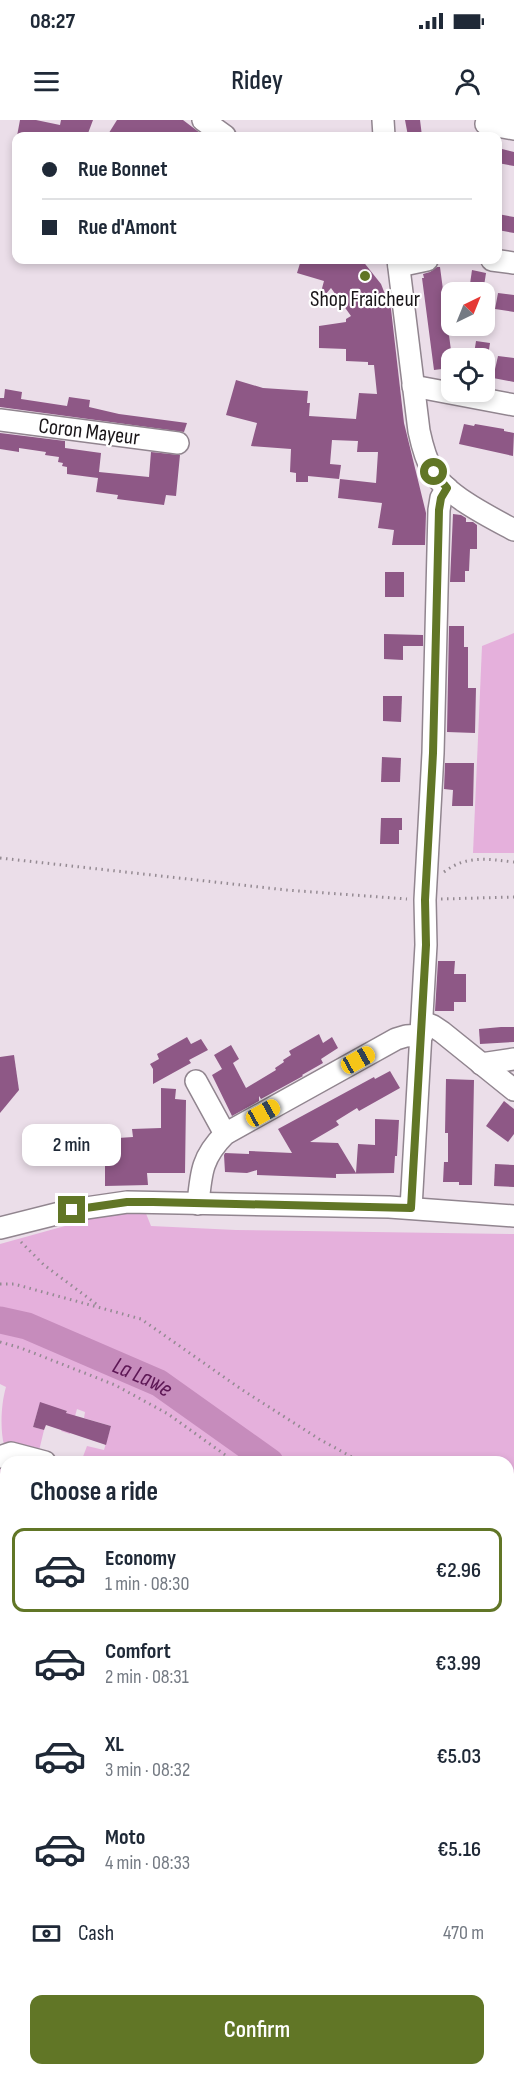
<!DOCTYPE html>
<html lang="en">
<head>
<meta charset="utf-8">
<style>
  body { margin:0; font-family:"Sofia Sans Condensed",sans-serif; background:#f6f6f7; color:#1f2937; height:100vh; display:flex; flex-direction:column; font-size:22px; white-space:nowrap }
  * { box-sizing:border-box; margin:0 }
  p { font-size:20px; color:#747a83 }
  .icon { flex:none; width:33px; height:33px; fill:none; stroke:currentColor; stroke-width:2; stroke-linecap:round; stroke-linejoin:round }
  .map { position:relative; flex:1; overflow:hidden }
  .details { position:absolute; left:0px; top:1336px; width:514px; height:620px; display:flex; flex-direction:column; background:#fff; border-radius:18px 18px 0 0; box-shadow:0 3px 9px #0003 }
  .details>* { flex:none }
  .guide { position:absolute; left:12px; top:12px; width:490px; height:132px; border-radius:12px; box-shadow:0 3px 9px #0003; display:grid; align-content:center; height:132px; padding:0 30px; background:#fff }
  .needle { width:39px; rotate:43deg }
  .tools { position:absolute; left:441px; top:162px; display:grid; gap:12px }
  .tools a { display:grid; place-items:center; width:54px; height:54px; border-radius:12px; background:#fff; box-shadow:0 3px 9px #0003; font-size:30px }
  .end { position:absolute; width:27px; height:27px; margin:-14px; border:8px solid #617626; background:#fff; box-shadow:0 0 0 3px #fff }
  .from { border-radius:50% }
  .bubble { position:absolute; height:42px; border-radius:12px; background:#fff; box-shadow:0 3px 9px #0003; font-size:20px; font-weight:600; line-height:42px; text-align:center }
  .car { position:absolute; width:18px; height:36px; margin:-18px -9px; border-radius:8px; box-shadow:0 0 4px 2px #0007; background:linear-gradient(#f5c518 24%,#345 0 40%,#f5c518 0 76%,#345 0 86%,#f5c518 0) }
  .guide b { display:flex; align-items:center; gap:21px; height:57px; font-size:22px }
  .guide b+b { border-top:2px solid #e0e1e3 }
  .guide i { width:15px; height:15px; background:#1f2937 }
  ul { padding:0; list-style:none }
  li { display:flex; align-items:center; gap:18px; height:84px; margin:0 12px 9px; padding:0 18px; border:3px solid transparent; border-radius:12px }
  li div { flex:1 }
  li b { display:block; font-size:22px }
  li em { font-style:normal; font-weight:600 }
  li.on { border-color:#617626 }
  li>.icon { width:54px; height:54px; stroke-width:1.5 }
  h2 { padding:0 30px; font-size:27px; line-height:72px }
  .pay { display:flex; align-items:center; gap:15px; height:66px; padding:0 30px; font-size:22px }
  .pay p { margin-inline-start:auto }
  .primary-button { display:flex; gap:12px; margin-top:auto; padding:12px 30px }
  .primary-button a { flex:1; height:69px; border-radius:12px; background:#617626; color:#fff; font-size:24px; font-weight:600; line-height:69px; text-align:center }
  .status { display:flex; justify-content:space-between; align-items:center; height:42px; padding:0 30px; background:#fff; direction:ltr }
  .status svg { height:16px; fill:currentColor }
  header { display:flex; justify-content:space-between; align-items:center; height:78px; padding:0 30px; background:#fff; font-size:27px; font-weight:600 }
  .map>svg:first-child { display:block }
  .green { fill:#e5b0dc }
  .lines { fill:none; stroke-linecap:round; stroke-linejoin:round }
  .river { stroke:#c68cbc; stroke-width:27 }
  .building { fill:#8e5886 }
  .minor-casing { stroke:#91858f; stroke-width:24 }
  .major-casing { stroke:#fff; stroke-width:30 }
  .path { stroke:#948a92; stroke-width:3; stroke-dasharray:1.5 4.5; stroke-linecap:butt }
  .minor { stroke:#fff; stroke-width:21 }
  .major { stroke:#fed9f8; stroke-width:27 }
  .route { stroke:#617626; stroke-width:8 }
  .poi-dot { fill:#617626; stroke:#fff; stroke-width:2 }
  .labels { text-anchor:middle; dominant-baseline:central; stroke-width:4.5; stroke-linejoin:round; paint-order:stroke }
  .poi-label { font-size:22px; fill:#191518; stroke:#fff }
  .street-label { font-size:22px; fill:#191518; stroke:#fff }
  .water-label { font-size:24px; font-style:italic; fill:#5d1755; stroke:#fff }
</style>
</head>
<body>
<div class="status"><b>08:27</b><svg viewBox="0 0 49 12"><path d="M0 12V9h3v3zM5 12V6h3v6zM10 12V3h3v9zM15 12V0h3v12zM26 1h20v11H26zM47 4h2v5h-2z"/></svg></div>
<header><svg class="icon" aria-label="menu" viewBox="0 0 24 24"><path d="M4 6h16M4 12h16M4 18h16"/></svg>Ridey<svg class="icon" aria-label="person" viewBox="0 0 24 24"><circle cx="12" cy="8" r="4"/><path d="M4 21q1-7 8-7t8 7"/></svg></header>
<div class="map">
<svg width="514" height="1955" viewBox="0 0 514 1955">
  <rect width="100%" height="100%" fill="#ebdee9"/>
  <g class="green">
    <path d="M514 513V733H473L482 526Z"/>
    <path d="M145 1091 151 1106 236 1110 514 1114V1481H508V1342H81L87 1326 104 1330 111 1306 84 1298 85 1292 77 1289 70 1314 61 1311 67 1291 40 1283 33 1307 44 1310 38 1335 4 1325C0 1309 1 1284 6 1267L0 1264V1124L101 1096Z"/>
    <path d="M6 1343V1507L0 1495V1348Z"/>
    <path d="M509 1506 514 1507V1702L509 1704Z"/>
    <path d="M6 1574V1650H0V1576Z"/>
  </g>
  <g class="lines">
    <g class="river">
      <path id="s1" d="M0 1200 27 1206 159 1263 270 1342"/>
      <path d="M508 1444 514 1445"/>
    </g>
  </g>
  <g class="building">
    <path d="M20 0H36L60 5 61 0H93L87 16H17Z"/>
    <path d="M117 0H183L204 16H107Z"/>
    <path d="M405 0H420L422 16H408Z"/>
    <path d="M498 28 514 32V46L498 43Z"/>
    <path d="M498 94 514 97V113L498 110Z"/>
    <path d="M301 140H362L381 164 391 189 404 303 426 393 425 425H392L394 410 378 408 382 383 338 378 340 359 376 363 378 332H357L358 321 332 320 330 344 341 345 339 359 308 356V362H296V353L290 352 291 329 251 326 257 303 226 295 236 260 263 268 308 271 307 283H310L309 296 356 299 359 273 377 274 374 245H368V242L346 241V229L319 228V206L346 202V199L351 196 331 168 318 183 324 161 297 153Z"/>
    <path d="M437 147H440L452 238 449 241 450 248 434 250 422 158H424L423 154 430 152Z"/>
    <path d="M472 150 486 153 484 166 470 164Z"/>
    <path d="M498 173 514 175V192L495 189Z"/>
    <path d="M476 221 490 223 488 236 474 234Z"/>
    <path d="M498 236 514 238V262L493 258Z"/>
    <path d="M5 269 22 272 21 279 67 286 69 277 90 280 89 287 119 294 187 303 184 312 0 287V278H4Z"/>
    <path d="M464 304 474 306 475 304 504 309V311L514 313 513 336 459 324Z"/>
    <path d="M0 313 65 321V328L101 333 99 352 149 357 151 332 180 335 176 376 166 375 164 385 117 379 118 375 96 372 98 358 67 354V347L62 346 63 343 58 342 59 337 45 335 46 332 19 328V332L0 329Z"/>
    <path d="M453 394 461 395 466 398V402H473L477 405V429H470L469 451H465V462H450Z"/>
    <rect x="385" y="452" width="19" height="25"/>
    <path d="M449 506H464V527H468V568H476L475 613 447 612Z"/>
    <path d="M384 514 423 515V526H403V540L384 539Z"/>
    <path d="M383 576H402L401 602 383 601Z"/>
    <path d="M382 637 401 638 400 662H381Z"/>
    <path d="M445 643H474L473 686H452L453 670 444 669Z"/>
    <path d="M381 698H402V710H399V724H380Z"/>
    <path d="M438 841H455L454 854H466V882H454V891H435Z"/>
    <path d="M501 907H514V922L480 924 479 909Z"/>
    <path d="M319 914 323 923 332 917 338 928 321 939 323 943 302 955 303 956 261 979 259 976V981L232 996 212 955 222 949 214 935 231 925 239 939 233 943 246 968 276 950 275 948 284 942 283 940 291 935 289 931Z"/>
    <path d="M187 917 191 924 201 919 208 930 189 940 191 943 153 964V949L150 944 159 939 157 934Z"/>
    <path d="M14 935 19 970 0 993V937Z"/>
    <path d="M390 951 400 968 359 991 357 988 336 1001 339 1005 310 1022 338 1023 356 1053 358 1024 375 1025V999L399 1000 397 1036H395L394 1053 336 1054V1058L257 1055V1050L247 1053 225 1052 224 1035 225 1033 249 1034V1031L292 1033 278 1009 374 957 375 959Z"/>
    <path d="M446 959 474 960 472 1065H459V1062H443L444 1042H448V1013H445Z"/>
    <path d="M161 968 176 969 175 979 186 980 185 1053H147L148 1065 105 1066V1033L103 1019 133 1017 132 1009 161 1008Z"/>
    <path d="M504 981 514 989V1014L508 1022 486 1006Z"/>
    <path d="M76 1012 78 1025 56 1028 54 1015Z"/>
    <path d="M495 1044 514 1045V1067L494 1066Z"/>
    <path d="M40 1282 67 1291 66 1293 111 1306 106 1325 46 1305 44 1310 33 1307Z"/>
  </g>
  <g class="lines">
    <g class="minor-casing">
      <g id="minor">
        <path d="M203 0 225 16"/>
        <path d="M383 0 384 16"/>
        <path d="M486 4 514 9"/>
        <path d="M398 140 419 311C422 325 426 340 433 352 447 376 490 397 514 410"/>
        <path d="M492 140 514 143"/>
        <path d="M399 146 427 140"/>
        <path d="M413 266 514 285"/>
        <path d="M0 300 178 323"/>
        <path d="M423 902 433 906 442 912 514 970"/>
        <path d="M481 944 514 939"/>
        <path d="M196 961 225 1014"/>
        <path d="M198 1084C201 1052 202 1037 225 1014L396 919 406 916 422 915"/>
        <path d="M411 1088 426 825 425 780 433 633 439 390 441 378 447 368"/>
        <path d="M0 1108 72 1090 127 1082 389 1087 514 1096"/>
        <path d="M0 1337 11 1333 45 1342"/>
        <path d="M508 1493 514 1494"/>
        <path d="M0 1518 3 1526"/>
        <path d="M128 1955 129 1950"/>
      </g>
    </g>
    <g class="major-casing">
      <g id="major">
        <path d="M0 1701 6 1703"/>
        <path d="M508 1854 514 1855"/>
      </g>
    </g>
    <g class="path">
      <path d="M0 738 286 770 407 779"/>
      <path d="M444 752C467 735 486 739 514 742"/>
      <path d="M441 779 514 777"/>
      <path d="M21 1122 44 1145 99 1186"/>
      <path d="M0 1164H14L141 1199 241 1269 319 1319 361 1342"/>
      <path d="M0 1222 21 1228 115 1265 168 1294 235 1342"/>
      <path d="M508 1399 514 1400"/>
      <path d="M508 1470 514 1471"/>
    </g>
    <use href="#minor" class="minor"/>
    <use href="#major" class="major"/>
  </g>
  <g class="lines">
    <path class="route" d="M72 1090 127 1082H153L411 1088 426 825 425 780 433 633 439 390 441 378 447 368 434 352"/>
  </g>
  <circle class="poi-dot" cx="365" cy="156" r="6"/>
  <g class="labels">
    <g class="poi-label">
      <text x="365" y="179">Shop Fraicheur</text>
    </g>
    <g class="street-label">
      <text transform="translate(89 312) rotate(7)">Coron Mayeur</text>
    </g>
    <g class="water-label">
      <text stroke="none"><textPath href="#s1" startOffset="154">La Lawe</textPath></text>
    </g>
  </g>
</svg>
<div class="tools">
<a><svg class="needle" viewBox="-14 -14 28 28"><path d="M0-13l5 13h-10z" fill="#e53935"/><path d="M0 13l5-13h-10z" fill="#747a83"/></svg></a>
<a><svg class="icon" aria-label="locate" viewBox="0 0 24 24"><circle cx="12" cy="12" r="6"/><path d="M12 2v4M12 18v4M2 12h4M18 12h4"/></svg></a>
</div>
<i class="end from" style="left:434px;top:352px"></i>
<i class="end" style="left:72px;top:1090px"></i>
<div class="bubble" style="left:22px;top:1004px;width:99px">2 min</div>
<i class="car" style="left:358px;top:940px;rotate:61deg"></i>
<i class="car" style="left:263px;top:993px;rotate:61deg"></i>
<div class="guide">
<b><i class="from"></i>Rue Bonnet</b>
<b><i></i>Rue d'Amont</b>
</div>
<section class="details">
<h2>Choose a ride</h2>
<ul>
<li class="on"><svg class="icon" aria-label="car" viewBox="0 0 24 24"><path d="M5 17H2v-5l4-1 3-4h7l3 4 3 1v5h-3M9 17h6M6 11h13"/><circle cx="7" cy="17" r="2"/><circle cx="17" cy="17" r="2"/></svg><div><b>Economy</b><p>1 min · 08:30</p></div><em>€2.96</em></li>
<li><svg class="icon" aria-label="car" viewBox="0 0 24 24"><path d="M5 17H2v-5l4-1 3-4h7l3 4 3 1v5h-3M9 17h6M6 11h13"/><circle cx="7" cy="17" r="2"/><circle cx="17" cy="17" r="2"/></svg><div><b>Comfort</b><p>2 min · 08:31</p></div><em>€3.99</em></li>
<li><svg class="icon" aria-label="car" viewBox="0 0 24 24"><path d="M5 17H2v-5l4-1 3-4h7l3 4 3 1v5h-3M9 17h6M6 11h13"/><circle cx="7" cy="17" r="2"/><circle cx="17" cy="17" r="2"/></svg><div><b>XL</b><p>3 min · 08:32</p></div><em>€5.03</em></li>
<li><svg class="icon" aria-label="car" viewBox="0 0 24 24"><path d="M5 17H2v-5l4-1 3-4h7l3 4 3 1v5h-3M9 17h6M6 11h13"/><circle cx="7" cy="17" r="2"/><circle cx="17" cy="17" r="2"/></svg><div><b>Moto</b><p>4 min · 08:33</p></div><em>€5.16</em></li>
</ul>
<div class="pay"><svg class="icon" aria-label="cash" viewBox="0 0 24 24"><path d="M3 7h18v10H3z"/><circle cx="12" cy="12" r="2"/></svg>Cash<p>470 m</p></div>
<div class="primary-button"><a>Confirm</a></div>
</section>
</div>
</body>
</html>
